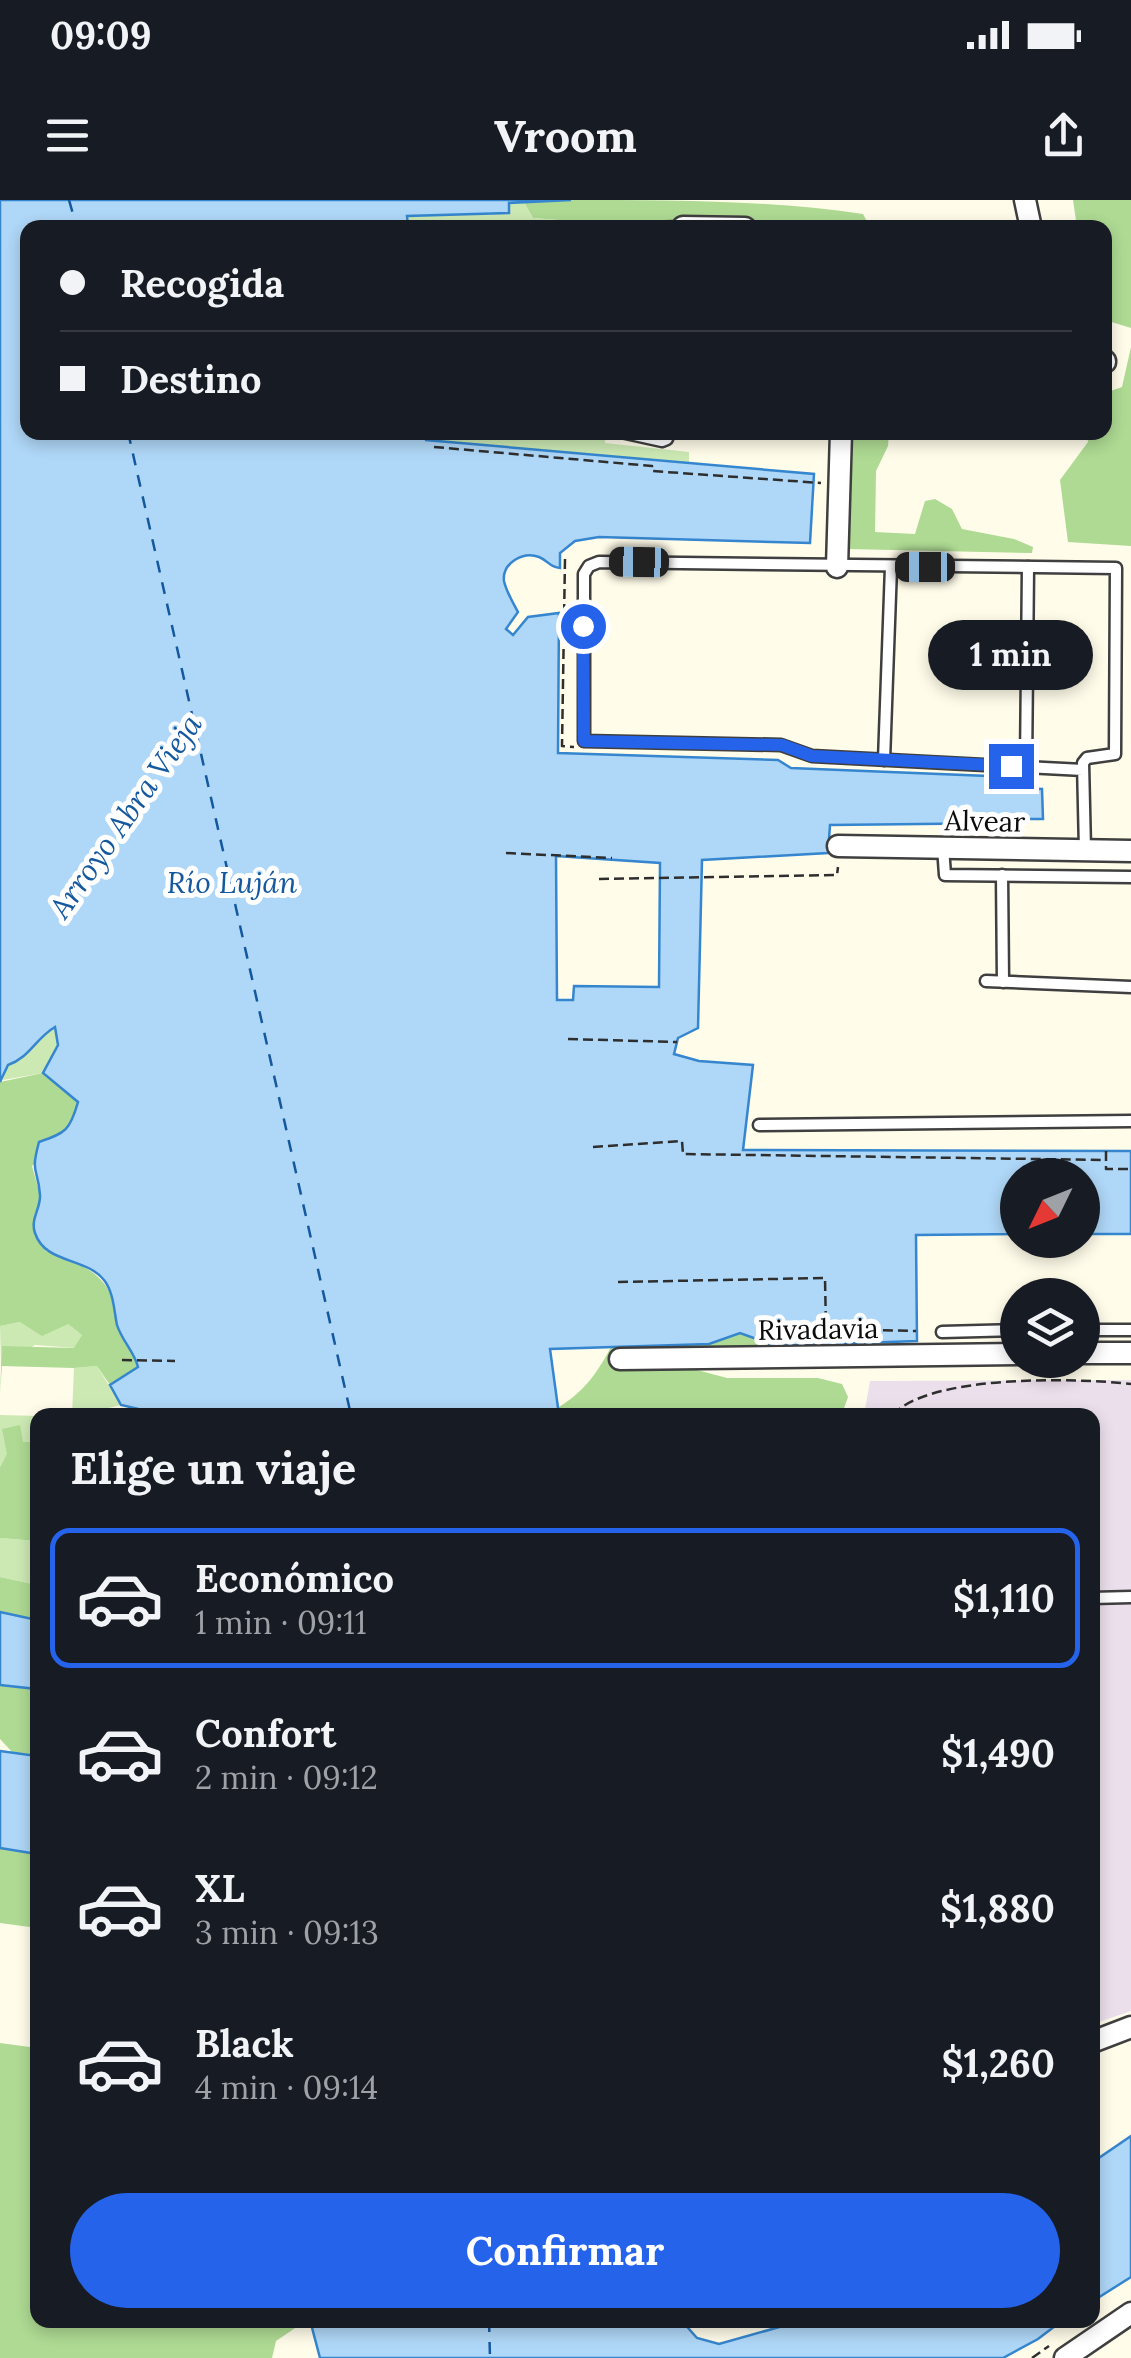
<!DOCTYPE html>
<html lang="es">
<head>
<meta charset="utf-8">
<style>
  body { margin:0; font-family:Lora,serif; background:#242831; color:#f1f3f6; height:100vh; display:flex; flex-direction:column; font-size:38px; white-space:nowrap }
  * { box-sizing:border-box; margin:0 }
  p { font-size:32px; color:#9ea1a6 }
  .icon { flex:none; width:55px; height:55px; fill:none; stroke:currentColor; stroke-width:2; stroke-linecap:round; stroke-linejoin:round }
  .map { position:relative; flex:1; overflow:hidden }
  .panel { position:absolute; left:30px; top:1208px; width:1070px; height:920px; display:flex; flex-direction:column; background:#171b24; border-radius:20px; box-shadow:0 5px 15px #0003 }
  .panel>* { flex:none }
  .guide { position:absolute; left:20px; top:20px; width:1092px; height:220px; border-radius:20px; box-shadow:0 5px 15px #0003; display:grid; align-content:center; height:220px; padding:0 40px; background:#171b24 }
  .needle { width:65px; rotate:227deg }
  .controls { position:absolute; left:1000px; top:958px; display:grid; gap:20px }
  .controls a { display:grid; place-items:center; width:100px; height:100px; border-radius:50%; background:#171b24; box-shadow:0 5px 15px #0003; font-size:50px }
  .end { position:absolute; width:45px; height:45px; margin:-22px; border:12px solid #2563eb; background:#fff; box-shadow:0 0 0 5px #fff }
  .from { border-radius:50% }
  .bubble { position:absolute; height:70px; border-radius:35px; background:#171b24; box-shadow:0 5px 15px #0003; font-size:32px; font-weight:700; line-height:70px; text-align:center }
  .car { position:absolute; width:30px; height:60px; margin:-30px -15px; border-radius:12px; box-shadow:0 0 8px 2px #0007; background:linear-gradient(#222 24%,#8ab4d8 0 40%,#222 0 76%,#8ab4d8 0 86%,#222 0) }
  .guide b { display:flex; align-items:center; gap:35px; height:95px; font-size:38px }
  .guide b+b { border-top:2px solid #363941 }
  .guide i { width:25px; height:25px; background:#f1f3f6 }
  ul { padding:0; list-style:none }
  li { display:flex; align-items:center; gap:30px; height:140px; margin:0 20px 15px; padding:0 20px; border:5px solid transparent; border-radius:20px }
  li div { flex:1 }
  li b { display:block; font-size:38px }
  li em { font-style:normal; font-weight:700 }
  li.selected { border-color:#2563eb }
  li>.icon { width:90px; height:90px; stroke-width:1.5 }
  h2 { padding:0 40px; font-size:45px; line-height:120px }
  .action { display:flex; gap:20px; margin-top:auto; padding:20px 40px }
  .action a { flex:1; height:115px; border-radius:60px; background:#2563eb; color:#fff; font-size:40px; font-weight:700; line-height:115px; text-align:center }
  .status { display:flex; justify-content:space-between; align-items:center; height:70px; padding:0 50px; background:#171b24; direction:ltr }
  .status svg { height:28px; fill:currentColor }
  header { display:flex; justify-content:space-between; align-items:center; height:130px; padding:0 40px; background:#171b24; font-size:45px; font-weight:700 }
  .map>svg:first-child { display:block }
  .industrial { fill:#ebdfeb }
  .green { fill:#cce9b4 }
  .forest { fill:#aeda93 }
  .water { fill:#afd7f7; stroke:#3586cf; stroke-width:2.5; fill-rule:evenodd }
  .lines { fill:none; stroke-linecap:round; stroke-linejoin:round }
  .ferry { stroke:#14589e; stroke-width:2.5; stroke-dasharray:12 10; stroke-linecap:butt }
  .lane-casing { stroke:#3f3f3f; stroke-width:15 }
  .street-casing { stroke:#3f3f3f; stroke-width:25 }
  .path { stroke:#2e2e2e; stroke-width:2.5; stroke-dasharray:10 5; stroke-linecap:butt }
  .lane { stroke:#fff; stroke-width:10 }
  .street { stroke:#fff; stroke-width:20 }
  .route { stroke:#2563eb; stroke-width:12 }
  .labels { text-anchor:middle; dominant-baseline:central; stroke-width:10; stroke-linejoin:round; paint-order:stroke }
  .street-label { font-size:28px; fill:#0c0c0c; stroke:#fff }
  .water-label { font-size:30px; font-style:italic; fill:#14589e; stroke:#fff }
</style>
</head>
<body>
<div class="status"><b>09:09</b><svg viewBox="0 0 49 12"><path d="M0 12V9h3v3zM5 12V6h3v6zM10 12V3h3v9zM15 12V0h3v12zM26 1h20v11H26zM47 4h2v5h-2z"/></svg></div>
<header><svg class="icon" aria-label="menu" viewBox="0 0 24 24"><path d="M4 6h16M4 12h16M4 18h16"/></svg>Vroom<svg class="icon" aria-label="share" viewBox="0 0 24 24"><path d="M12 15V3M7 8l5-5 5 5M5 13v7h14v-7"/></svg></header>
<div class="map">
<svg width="1131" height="2158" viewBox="0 0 1131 2158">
  <rect width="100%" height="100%" fill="#fffcea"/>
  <path class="industrial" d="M1131 1180V1811L1093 1824 1092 1215H864L870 1181Z"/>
  <g class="green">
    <path d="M524 2 533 18 624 25 623 28H408L406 16 508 13V3Z"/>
    <path d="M424 233H605V243L689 252V263L425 240Z"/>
    <path d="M55 826 58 845 43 873 3 880 8 865C29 858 37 839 55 826Z"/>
    <path d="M20 1122 68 1124 82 1135 75 1148 35 1145 1 1166 0 1126Z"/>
    <path d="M97 1166 121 1205 108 1208 103 1215H72L74 1168Z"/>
    <path d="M0 1215 38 1216 37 1242C18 1242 9 1250 0 1267Z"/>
    <path d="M0 1338 37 1341V1385L0 1377Z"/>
  </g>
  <g class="forest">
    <path d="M571 0C667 0 770 0 863 14L870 27 817 28 704 19 624 25 533 18 524 2Z"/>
    <path d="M1073 0H1131V128L1105 120V28L1077 27Z"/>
    <path d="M1131 147V346L1068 342 1060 280 1088 242 1087 233 1105 232V193L1122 187Z"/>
    <path d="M853 232 889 233 888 246 876 271 875 332 915 334 925 301 935 299 952 309 962 329 1014 339 1033 347 1032 353 847 349 849 247Z"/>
    <path d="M43 873 78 902C70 930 52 946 32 966L41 998 34 1016 46 1051C75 1063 103 1069 113 1101 116 1111 115 1123 120 1132 127 1146 134 1152 138 1167L110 1185 97 1166 74 1168 2 1166 0 1194 2 1146 74 1148 82 1135 68 1124 42 1136 20 1122 0 1126V882Z"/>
    <path d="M740 1133 776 1146 693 1169 727 1178H818L842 1184 848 1197 843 1211 835 1215H559V1207C585 1191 598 1172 612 1145L708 1144Z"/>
    <path d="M20 1225 23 1242H37V1341L0 1338V1267L7 1254 2 1229Z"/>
    <path d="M0 1377 37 1385V1420L0 1412Z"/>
    <path d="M0 1485 37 1489V1556L13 1553 0 1539Z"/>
    <path d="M0 1648 37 1654V1728L0 1723Z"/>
    <path d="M0 1843 37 1848 38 2120H307L276 2141 272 2158H0Z"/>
  </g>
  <g class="water">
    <path d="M0 0H571L509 3V13L407 16 408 27 28 28V232L424 233 426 240 814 274 810 343 599 337 575 341 560 353V368C549 367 549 361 539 357 523 351 502 363 504 381 506 391 513 403 518 412L506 429 513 435 528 417 559 413 558 553 778 560 791 568 988 576 989 587 1042 589 1043 619H1014L1013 623 830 625 828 653 702 660 698 828 678 838 674 854 699 861 753 865 743 950 1131 951V1034H1083L1082 975H1018L1017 1034 916 1035 917 1141 776 1146 740 1133 709 1144 550 1149 559 1215H147V1211L121 1205 110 1185 138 1167C134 1151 122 1141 117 1125 114 1111 114 1093 104 1080 86 1057 45 1064 35 1033 30 1019 41 1008 40 995 38 967 30 975 39 942 66 933 70 930 78 902L43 873 58 845 55 827C36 838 29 858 8 865L0 882ZM556 656 660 663 659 787 574 786 573 800H557Z"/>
    <path d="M0 1412 37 1420V1489L0 1485Z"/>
    <path d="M0 1551 37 1556V1654L0 1648Z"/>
    <path d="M1131 1936V2077L1093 2101V1962Z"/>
    <path d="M310 2120H681L697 2138 719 2144 804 2120H1063L1038 2139 1003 2158H320Z"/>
  </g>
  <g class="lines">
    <g class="ferry">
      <path d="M69 0 77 28"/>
      <path d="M128 232 351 1215"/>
      <path d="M489 2120 490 2158"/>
    </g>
    <g class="lane-casing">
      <g id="lane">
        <path d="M645 28 683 27"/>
        <path d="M621 232 662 241 667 239 669 232"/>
        <path d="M884 560 891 367"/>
        <path d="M1026 567 1028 367"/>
        <path d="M1083 570 812 556 781 545 584 541V374L589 366 599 362 1116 368 1115 554 1087 558 1083 563 1085 650"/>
        <path d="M943 647 945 675 1131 677"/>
        <path d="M1002 675 1003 782"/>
        <path d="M986 781 1131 787"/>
        <path d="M759 925 1131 921"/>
        <path d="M1082 1130H1131"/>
        <path d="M942 1132 1018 1130"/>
        <path d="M1092 1398 1131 1397"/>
      </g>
    </g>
    <g class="street-casing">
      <g id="street">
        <path d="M1025 0 1031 28"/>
        <path d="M683 27 745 28"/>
        <path d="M1105 161V162"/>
        <path d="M837 367 841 232"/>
        <path d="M838 646 1131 651"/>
        <path d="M1082 1153H1131"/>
        <path d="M620 1159 1018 1154"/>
        <path d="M1092 1842 1131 1827"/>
        <path d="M1065 2158 1131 2113"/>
      </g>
    </g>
    <g class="path">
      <path d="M434 247 652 266V271L821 283"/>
      <path d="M565 359 562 546 574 547"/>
      <path d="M506 653 612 658"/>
      <path d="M599 679 837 675 838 667"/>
      <path d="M568 839 677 842"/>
      <path d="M593 947 682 941 683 954 1106 960"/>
      <path d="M1106 951V969H1131"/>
      <path d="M618 1082 825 1078 826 1129 916 1131"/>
      <path d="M122 1160 175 1161"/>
      <path d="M893 1215C929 1174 1078 1178 1131 1184"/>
      <path d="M1032 2158 1049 2146"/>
    </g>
    <use href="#lane" class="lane"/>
    <use href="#street" class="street"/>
  </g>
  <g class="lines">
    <path class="route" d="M583 426 584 541 782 545 812 556 1011 566"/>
  </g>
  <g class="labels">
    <g class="street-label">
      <text transform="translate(985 621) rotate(1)">Alvear</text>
      <text transform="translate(818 1129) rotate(-1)">Rivadavia</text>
    </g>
    <g class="water-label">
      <text transform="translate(125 616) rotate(-55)">Arroyo Abra Vieja</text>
      <text x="232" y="682">Río Luján</text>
    </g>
  </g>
</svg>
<div class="controls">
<a><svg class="needle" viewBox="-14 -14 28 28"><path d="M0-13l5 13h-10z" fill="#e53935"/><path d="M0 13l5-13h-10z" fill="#9ea1a6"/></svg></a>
<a><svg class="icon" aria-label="layers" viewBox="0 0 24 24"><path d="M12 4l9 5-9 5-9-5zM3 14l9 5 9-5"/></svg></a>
</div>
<i class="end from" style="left:583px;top:426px"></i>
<i class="end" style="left:1011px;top:566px"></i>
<div class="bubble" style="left:928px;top:420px;width:165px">1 min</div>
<i class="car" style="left:639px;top:362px;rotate:271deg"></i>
<i class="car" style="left:925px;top:367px;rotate:270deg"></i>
<div class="guide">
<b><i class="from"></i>Recogida</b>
<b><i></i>Destino</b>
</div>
<section class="panel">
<h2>Elige un viaje</h2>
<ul>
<li class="selected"><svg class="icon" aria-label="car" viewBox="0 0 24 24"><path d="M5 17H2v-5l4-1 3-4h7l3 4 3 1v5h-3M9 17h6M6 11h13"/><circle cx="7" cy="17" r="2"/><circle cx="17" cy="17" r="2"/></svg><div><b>Económico</b><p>1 min · 09:11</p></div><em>$1,110</em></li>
<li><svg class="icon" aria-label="car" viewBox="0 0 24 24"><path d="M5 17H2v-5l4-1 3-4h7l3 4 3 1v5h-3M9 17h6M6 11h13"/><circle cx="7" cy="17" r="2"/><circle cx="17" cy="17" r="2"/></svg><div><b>Confort</b><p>2 min · 09:12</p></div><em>$1,490</em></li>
<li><svg class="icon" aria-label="car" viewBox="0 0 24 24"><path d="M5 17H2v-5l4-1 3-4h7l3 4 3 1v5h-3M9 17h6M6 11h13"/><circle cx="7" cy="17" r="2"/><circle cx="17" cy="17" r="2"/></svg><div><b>XL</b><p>3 min · 09:13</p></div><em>$1,880</em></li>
<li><svg class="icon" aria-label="car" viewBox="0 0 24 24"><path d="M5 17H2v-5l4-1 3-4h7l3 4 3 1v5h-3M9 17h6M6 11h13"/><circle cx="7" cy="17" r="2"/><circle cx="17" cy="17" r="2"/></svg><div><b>Black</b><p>4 min · 09:14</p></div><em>$1,260</em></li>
</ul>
<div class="action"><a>Confirmar</a></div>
</section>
</div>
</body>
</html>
